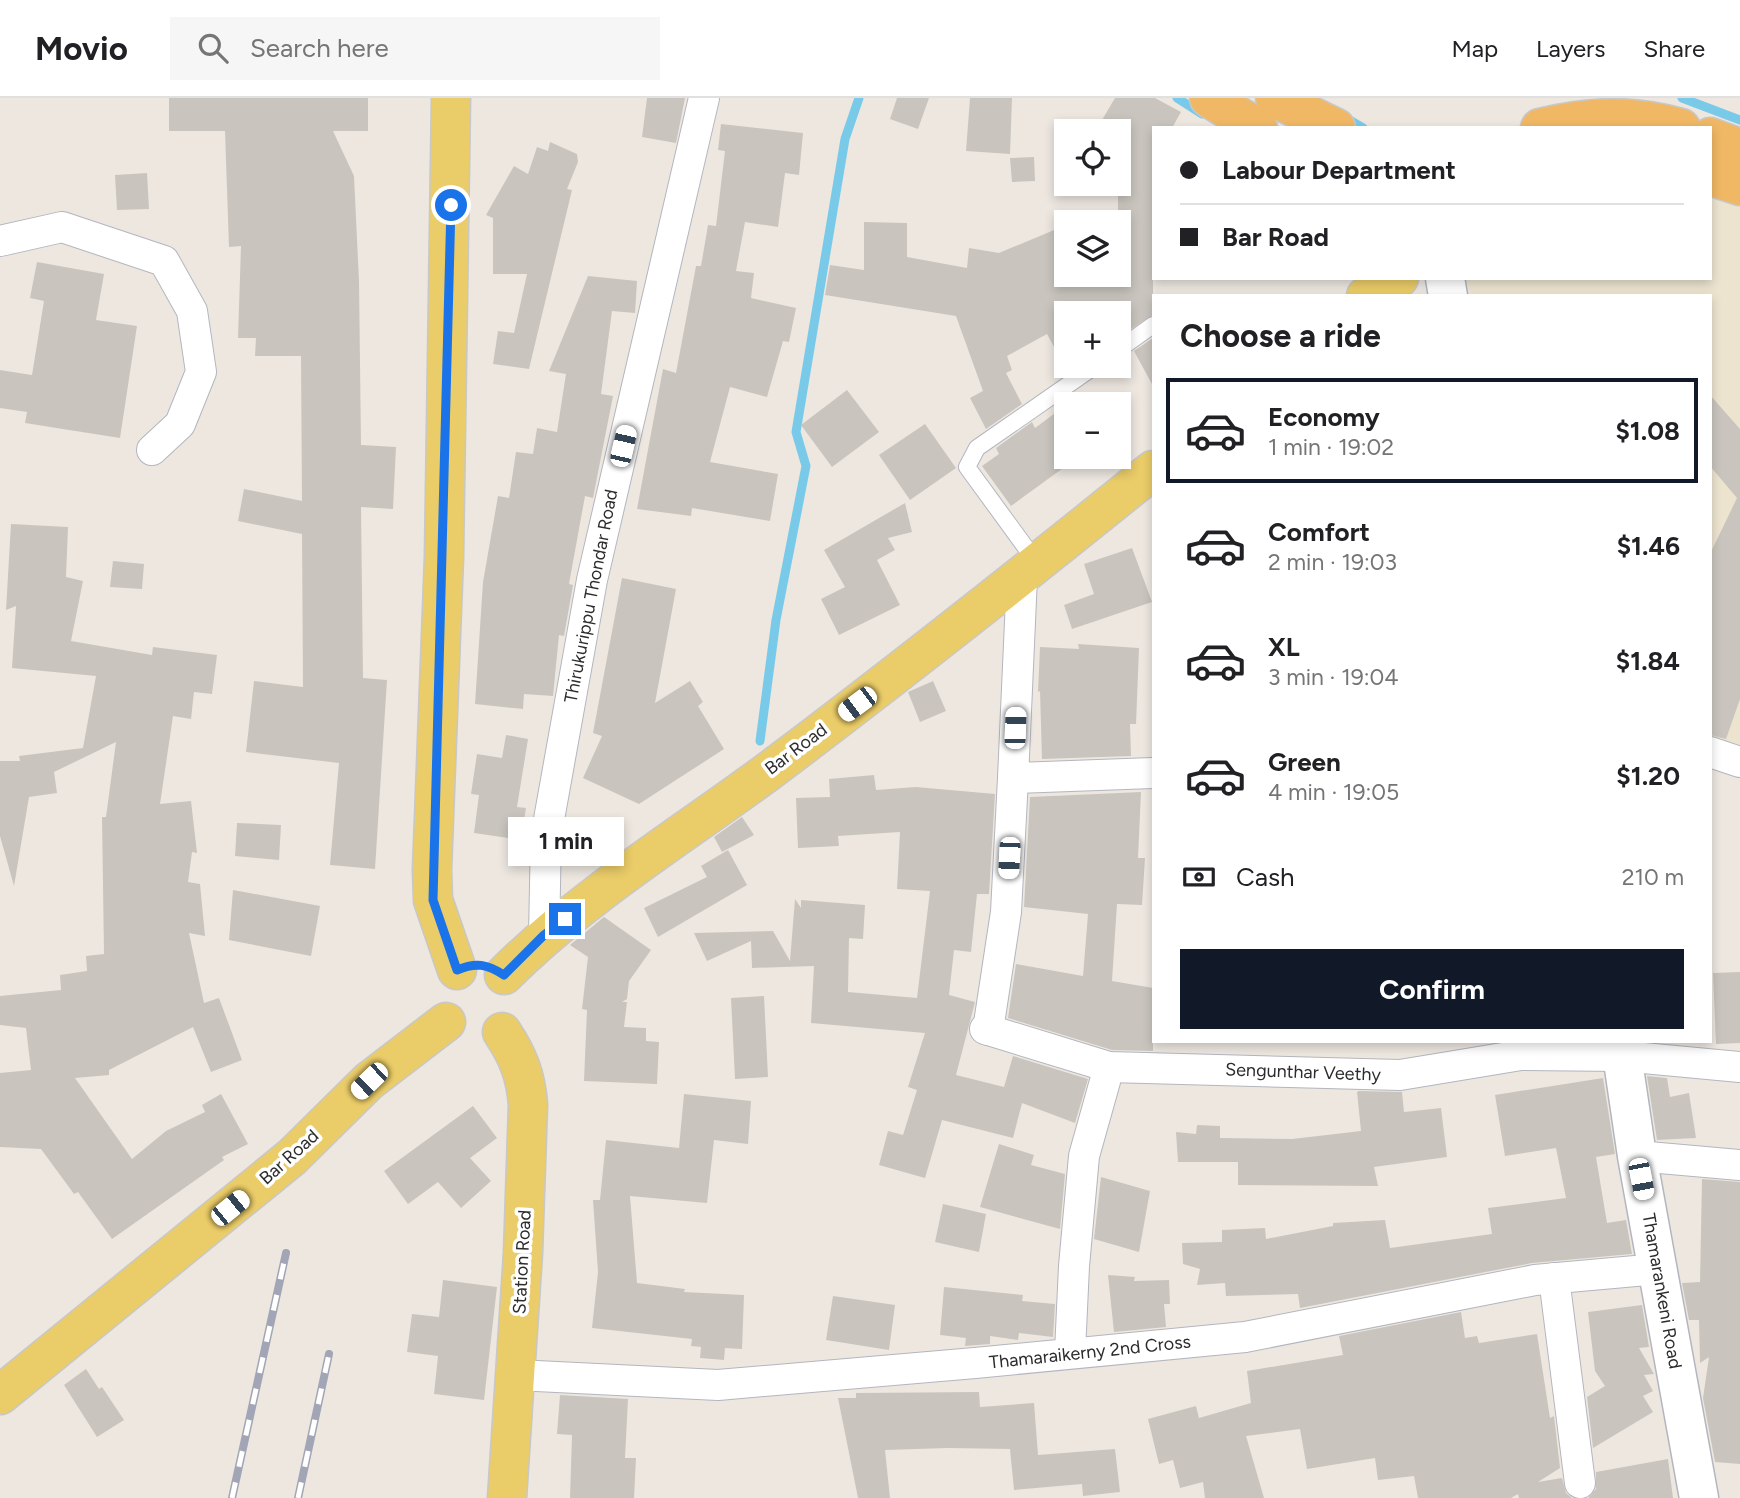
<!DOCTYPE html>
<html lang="en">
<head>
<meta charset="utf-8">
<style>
  body { margin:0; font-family:Figtree,sans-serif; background:#f6f6f6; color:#202124; height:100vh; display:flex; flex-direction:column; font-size:26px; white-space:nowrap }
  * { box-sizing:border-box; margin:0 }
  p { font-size:23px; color:#757577 }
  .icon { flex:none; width:38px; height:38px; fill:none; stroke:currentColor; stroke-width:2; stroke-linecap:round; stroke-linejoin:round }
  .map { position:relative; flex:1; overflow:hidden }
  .panel { position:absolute; left:1152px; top:196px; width:560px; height:749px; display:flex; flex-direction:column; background:#fff; border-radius:0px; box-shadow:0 4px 10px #0003 }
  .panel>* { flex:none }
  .guide { position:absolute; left:1152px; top:28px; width:560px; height:154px; border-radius:0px; box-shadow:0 4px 10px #0003; display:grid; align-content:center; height:154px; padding:0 28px; background:#fff }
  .fabs { position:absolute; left:1054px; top:21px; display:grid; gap:14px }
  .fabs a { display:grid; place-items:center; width:77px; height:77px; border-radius:0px; background:#fff; box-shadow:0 4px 10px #0003; font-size:35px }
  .end { position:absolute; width:32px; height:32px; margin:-16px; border:9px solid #1a73e8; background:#fff; box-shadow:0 0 0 4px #fff }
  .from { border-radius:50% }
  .bubble { position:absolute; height:49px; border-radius:0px; background:#fff; box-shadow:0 4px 10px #0003; font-size:23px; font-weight:700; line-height:49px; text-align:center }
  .car { position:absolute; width:21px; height:42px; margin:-21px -10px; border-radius:9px; box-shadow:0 0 5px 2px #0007; background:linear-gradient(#fff 24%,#345 0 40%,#fff 0 76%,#345 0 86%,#fff 0) }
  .guide b { display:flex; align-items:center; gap:24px; height:66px; font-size:26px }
  .guide b+b { border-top:2px solid #e0e0e0 }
  .guide i { width:18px; height:18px; background:#202124 }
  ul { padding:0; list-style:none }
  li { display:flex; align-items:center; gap:21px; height:105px; margin:0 14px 10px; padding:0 14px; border:4px solid transparent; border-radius:0px }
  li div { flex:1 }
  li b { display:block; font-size:26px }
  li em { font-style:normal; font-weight:700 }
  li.current { border-color:#111827 }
  li>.icon { width:63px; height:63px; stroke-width:1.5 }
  h2 { padding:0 28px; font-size:32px; line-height:84px }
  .pay { display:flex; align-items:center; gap:18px; height:77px; padding:0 28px; font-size:26px }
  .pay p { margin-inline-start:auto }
  .primary-button { display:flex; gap:14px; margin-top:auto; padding:14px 28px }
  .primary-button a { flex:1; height:80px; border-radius:0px; background:#111827; color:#fff; font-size:28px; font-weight:700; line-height:80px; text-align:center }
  header { display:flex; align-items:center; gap:42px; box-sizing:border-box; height:98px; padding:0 35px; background:#fff; border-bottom:2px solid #e0e0e0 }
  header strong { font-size:33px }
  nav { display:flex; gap:38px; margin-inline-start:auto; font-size:24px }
  .search { width:490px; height:63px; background:#f6f6f6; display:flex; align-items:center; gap:18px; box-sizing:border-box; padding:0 24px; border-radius:0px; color:#757577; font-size:26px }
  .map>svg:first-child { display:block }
  .education { fill:#ede4d0 }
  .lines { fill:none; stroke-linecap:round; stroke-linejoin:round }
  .stream { stroke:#79cae9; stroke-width:9 }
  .building { fill:#c9c5be }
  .service-casing { stroke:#b3b6bf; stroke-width:18 }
  .minor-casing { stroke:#b3b6bf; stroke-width:32 }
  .tertiary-casing { stroke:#b3b6bf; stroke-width:41 }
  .primary-casing { stroke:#c8c8c8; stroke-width:41 }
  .trunk-casing { stroke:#c8c8c8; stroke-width:41 }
  .service { stroke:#fff; stroke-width:16 }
  .minor { stroke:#fff; stroke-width:30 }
  .tertiary { stroke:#fff; stroke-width:38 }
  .primary { stroke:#eacc68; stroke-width:38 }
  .trunk { stroke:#f0b865; stroke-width:38 }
  .rail-casing { stroke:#a2a5b5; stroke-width:8 }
  .rail { stroke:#fff; stroke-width:5; stroke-dasharray:16; stroke-linecap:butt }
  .route { stroke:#1a73e8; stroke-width:9 }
  .labels { text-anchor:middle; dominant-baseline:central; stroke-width:7; stroke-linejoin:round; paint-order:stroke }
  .street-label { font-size:18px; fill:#2c2c2c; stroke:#fff }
</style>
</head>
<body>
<header>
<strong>Movio</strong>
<div class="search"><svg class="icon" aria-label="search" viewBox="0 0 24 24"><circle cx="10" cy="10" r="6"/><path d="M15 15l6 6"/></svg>Search here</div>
<nav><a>Map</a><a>Layers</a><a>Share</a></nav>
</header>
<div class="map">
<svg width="1740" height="1400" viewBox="0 0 1740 1400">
  <rect width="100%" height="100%" fill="#ede7e0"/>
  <path class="education" d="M1710 89 1740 98V663L1710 653V198H1472L1465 180H1710Z"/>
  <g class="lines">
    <g class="stream">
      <path d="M1177 0 1202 16"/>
      <path d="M1682 0 1740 22"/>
      <path d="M1346 20 1363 30"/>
      <path d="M760 643 776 522 806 368 796 334 845 41 859 0"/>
    </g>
  </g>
  <g class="building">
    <path d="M169 0H368V33H333L354 78 359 183 361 347 396 349 393 411 361 409 363 580 387 582 375 771 330 767 339 665 246 654 254 583 303 589 302 436 238 423 244 391 302 403 301 258H255L256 240H238L241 148 229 149 225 33H169Z"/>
    <path d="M647 0H685L676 45 642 39Z"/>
    <path d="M897 0H929L918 31 890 21Z"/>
    <path d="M970 0H1012L1010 56 966 53Z"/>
    <path d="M1115 0H1155L1181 14 1172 30H1153V217L1118 239V215H1066V271L1047 236 1007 258 1012 272 1006 275 1022 306 986 331 970 300 983 293 956 218 825 197 830 167 864 172V124L907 125V159L967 170 969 150 999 155 1066 127V177H1118V33L1102 22Z"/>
    <path d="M721 26 803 35 799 77 785 75 778 129 745 124 736 173 754 175 751 200 796 210 789 244 783 243 767 299 730 289 710 364 778 376 770 423 692 410 691 418 637 411 663 271 676 275 696 168H701L708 127 716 128 725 53 718 52Z"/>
    <path d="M550 44 577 56 578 64 567 91 572 92 529 271 493 266 498 233 514 235 527 176H493V120L486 117 514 68 528 76 537 49 548 53Z"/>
    <path d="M1034 59 1035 83 1012 84 1010 60Z"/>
    <path d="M147 75 149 111 117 112 115 77Z"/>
    <path d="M37 164 104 176 96 222 137 228 120 340 25 325 27 314 0 310V272L32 277 44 203 30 200Z"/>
    <path d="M588 178 637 183 635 215 612 213 601 296 613 298 593 400 585 398 569 486 573 487 564 538 559 537 553 598 524 596 523 611 475 606 483 484 498 398 509 400 516 354 533 356 537 330 557 334 566 276 549 273Z"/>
    <path d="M1153 240V288L1134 253Z"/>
    <path d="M847 292 879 334 832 369 801 327Z"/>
    <path d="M1710 297 1740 331V601L1726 641 1710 637V456L1737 400 1710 368Z"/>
    <path d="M1066 307V368L1011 408 982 368 999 356 996 350 1032 324 1035 330Z"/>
    <path d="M925 326 956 370 910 402 879 357Z"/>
    <path d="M905 405 912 434 888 440 895 452 877 462 900 507 839 537 821 501 845 489 824 452Z"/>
    <path d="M11 426 68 429 66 479 83 483 71 543 152 557 153 549 217 557 212 596 194 594 191 621 173 618 160 706 191 703 197 755 192 754 188 784 200 786 205 838 189 835 204 905 219 900 242 962 211 974 193 929 109 972V977L75 980 132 1061 166 1033 205 1014 202 1007 221 996 248 1046 222 1059 224 1062 112 1141 78 1094 74 1096 41 1051 0 1049V975L31 972 26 930 0 927V898L61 892 60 877 87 873 86 858 104 856 102 719H106L116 644 54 674 57 695 29 699 14 788 0 738V663H20L19 658 83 650 96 578 12 570 16 508 6 512Z"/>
    <path d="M1132 450 1152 504 1072 531 1064 507 1094 496 1084 466Z"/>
    <path d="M113 463 144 466 142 491 110 489Z"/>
    <path d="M622 480 676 491 655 605 690 583 703 604 698 608 724 651 639 706 583 680 602 638 593 635Z"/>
    <path d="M1078 546 1139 550 1136 626H1130L1131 658 1042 661 1040 593 1038 594 1040 549 1079 551Z"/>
    <path d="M933 583 946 613 920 624 908 594Z"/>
    <path d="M506 637 528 641 517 709 526 710 521 742 474 735 479 697 471 696 477 656 502 660Z"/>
    <path d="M874 677 876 692 916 689 995 696 989 796H977L971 854 954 852 949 897 975 904 956 977 1004 989 1013 958 1088 981 1075 1025 1022 1005 1013 1040 942 1022 925 1080 879 1067 888 1033 903 1037 917 992 908 989 925 935 811 925 814 868 752 870 751 843 707 863 694 835 773 833 790 863 795 801 801 810V802L865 807 863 841 849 840 848 894 917 900 930 793 897 791 900 734 838 738 839 748 798 750 796 700 830 699 829 681Z"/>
    <path d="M1141 694 1138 760H1145L1142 807 1117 806 1112 883 1153 890V953L1112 952 1008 920 1016 866 1083 878 1088 816 1024 809 1030 699Z"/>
    <path d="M742 719 754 737 722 754 714 739Z"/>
    <path d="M237 725 281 727 279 762 235 758Z"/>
    <path d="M728 752 747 787 658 839 644 810 707 779 701 768Z"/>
    <path d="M233 792 320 808 311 858 229 842Z"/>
    <path d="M604 819 651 852 629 883 627 901 622 904H627L624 929 646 930V943L659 944 657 986 584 983 587 912 582 911 588 859 570 847Z"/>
    <path d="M1740 874V945L1716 946 1713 875Z"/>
    <path d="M764 898 768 979 735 981 731 900Z"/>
    <path d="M1647 978 1667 980 1670 999 1689 995 1696 1040 1657 1042Z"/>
    <path d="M1603 980 1615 1056 1596 1059 1607 1125 1626 1122 1632 1156 1532 1165 1300 1210 1298 1196 1226 1198 1225 1185 1197 1187 1200 1171 1183 1166 1182 1145 1222 1144V1132L1265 1130 1266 1141 1333 1128V1125L1385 1122 1390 1150 1492 1136 1488 1110 1566 1100 1556 1050 1505 1058 1495 997Z"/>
    <path d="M1359 993 1402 994 1404 1014 1441 1010 1447 1059 1374 1069 1378 1088 1238 1087V1064H1178L1176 1034 1196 1036 1197 1027 1220 1028V1040L1292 1041 1361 1033 1357 994Z"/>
    <path d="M684 996 751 1003 748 1046 714 1042 707 1105 630 1098 637 1185 685 1191 684 1194 744 1197 742 1251 725 1250 724 1262 700 1260 701 1249 691 1248 692 1241 592 1230 598 1174 593 1102H600L606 1042 679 1050Z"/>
    <path d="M473 1008 497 1040 470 1060 491 1083 461 1110 438 1084 408 1106 384 1073Z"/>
    <path d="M999 1046 1034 1057 1031 1067 1065 1076 1060 1131 980 1109Z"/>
    <path d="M1101 1079 1150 1093 1139 1154 1094 1141Z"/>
    <path d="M1702 1081 1740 1084V1366L1715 1364 1703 1300 1709 1259 1700 1265 1699 1222H1689L1682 1185 1700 1184Z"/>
    <path d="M943 1106 986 1116 979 1154 935 1144Z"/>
    <path d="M1108 1177 1135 1179 1134 1183 1169 1182 1170 1206H1164L1166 1229 1114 1234Z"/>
    <path d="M443 1182 497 1189 484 1302 434 1296 438 1258 407 1254 412 1216 439 1219Z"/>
    <path d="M944 1189 1023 1197 1022 1203 1055 1206 1053 1239 1019 1235 1018 1242 990 1238V1246L965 1248 966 1240 940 1237Z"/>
    <path d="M833 1198 895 1207 889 1252 826 1242Z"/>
    <path d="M1642 1207 1649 1249 1639 1250 1654 1276 1644 1277 1653 1293 1643 1298 1653 1314 1593 1350 1587 1299 1605 1288 1595 1273 1588 1214Z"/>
    <path d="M1461 1214 1465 1240 1477 1238 1479 1245 1537 1236 1550 1320 1554 1318 1560 1370 1538 1384 1562 1380 1566 1395 1572 1400H1519L1518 1396 1511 1400H1418L1414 1378 1378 1382 1375 1360 1307 1371 1300 1331 1246 1338 1264 1400H1205L1203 1384 1180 1390 1173 1362 1159 1366 1148 1321 1196 1308 1199 1320 1251 1305 1247 1273 1343 1257 1339 1238Z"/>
    <path d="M86 1271 99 1291 102 1289 124 1322 97 1339 64 1287Z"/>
    <path d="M979 1294 980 1309 1034 1305 1038 1357 1115 1351 1120 1394 1083 1398 1082 1386 1014 1392 1010 1351 948 1350 885 1352 890 1400H858L838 1300H856V1295Z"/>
    <path d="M560 1297 628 1301 625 1360H636L634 1400H570L572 1337 557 1336Z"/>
    <path d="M1668 1361 1673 1400H1588L1596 1391V1374Z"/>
  </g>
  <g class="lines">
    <g class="service-casing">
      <g id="service">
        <path d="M1118 252 1153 227"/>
        <path d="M1037 465 967 369 977 350 1095 268"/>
      </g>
    </g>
    <g class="minor-casing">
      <g id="minor">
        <path d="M0 143 62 129 164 163 192 213 201 274 180 326 152 352"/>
        <path d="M1022 479 1013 680 1153 675"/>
        <path d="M1710 654 1740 664"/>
        <path d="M544 837 546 738 592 482 704 0"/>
        <path d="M985 931 1109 969 1400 977 1521 957 1622 958 1740 969"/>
        <path d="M988 932 1006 814 1013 680"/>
        <path d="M1637 1058 1740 1067"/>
        <path d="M1554 1180 1580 1385"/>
        <path d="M1070 1254 1074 1168 1084 1058 1109 969"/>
        <path d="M516 1277 718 1287 975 1265 1245 1239 1535 1182 1658 1171"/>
      </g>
    </g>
    <g class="tertiary-casing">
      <g id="tertiary">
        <path d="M1445 180 1448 198"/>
        <path d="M1620 943 1637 1058 1699 1400"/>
      </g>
    </g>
    <g class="primary-casing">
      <g id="primary">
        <path d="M451 0 444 459 432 772 433 802 457 872"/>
        <path d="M1366 198 1399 180"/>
        <path d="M504 877C584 797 683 737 773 670 902 573 1028 473 1153 372"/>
        <path d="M502 934C518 958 526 978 528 1007L523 1155 507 1400"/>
        <path d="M0 1297 292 1059 369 983 446 924"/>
      </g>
    </g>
    <g class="trunk-casing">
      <g id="trunk">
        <path d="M1209 0 1258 30"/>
        <path d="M1275 0 1336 30"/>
        <path d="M1540 30C1588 18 1633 16 1681 30"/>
        <path d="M1710 39 1740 50"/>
        <path d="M1710 78 1740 88"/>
      </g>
    </g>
    <use href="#service" class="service"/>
    <use href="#minor" class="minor"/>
    <use href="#tertiary" class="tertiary"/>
    <use href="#primary" class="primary"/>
    <use href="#trunk" class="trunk"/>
    <g class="rail-casing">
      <g id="rail">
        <path d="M232 1400 286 1155"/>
        <path d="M298 1400 329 1256"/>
      </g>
    </g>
    <use href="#rail" class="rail"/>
  </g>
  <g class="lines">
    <path class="route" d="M451 107 433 802 457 872C476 864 487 866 504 877L544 837 565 821"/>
  </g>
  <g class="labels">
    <g class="street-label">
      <text transform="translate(591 498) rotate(-79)">Thirukurippu Thondar Road</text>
      <text transform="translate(796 651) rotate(-37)">Bar Road</text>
      <text transform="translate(1303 974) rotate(2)">Sengunthar Veethy</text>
      <text transform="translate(289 1059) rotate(-42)">Bar Road</text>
      <text transform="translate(522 1164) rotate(-87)">Station Road</text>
      <text transform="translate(1662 1193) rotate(80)">Thamarankeni Road</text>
      <text transform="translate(1090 1254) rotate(-6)">Thamaraikerny 2nd Cross</text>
    </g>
  </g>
</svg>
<div class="fabs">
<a><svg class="icon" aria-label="locate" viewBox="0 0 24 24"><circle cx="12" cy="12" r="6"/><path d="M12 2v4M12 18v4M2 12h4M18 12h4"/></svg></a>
<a><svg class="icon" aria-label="layers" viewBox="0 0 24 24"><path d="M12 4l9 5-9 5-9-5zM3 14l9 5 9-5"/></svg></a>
<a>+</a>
<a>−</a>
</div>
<i class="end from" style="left:451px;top:107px"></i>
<i class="end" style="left:565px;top:821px"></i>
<div class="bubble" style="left:508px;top:719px;width:116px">1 min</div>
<i class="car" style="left:623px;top:348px;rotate:13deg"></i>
<i class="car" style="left:857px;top:606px;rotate:233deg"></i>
<i class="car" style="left:1015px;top:630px;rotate:2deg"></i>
<i class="car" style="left:1009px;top:760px;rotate:183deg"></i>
<i class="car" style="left:369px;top:983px;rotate:226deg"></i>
<i class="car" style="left:1641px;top:1081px;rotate:169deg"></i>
<i class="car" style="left:230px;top:1110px;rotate:51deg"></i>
<div class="guide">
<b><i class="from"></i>Labour Department</b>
<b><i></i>Bar Road</b>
</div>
<section class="panel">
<h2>Choose a ride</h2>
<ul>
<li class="current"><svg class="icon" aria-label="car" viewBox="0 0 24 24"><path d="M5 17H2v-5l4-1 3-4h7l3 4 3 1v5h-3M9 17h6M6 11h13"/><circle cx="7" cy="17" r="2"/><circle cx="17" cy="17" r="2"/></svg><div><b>Economy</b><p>1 min · 19:02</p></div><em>$1.08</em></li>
<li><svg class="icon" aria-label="car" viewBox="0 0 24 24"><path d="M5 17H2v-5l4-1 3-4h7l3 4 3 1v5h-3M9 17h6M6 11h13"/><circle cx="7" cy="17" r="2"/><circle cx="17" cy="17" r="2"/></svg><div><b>Comfort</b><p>2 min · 19:03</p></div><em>$1.46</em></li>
<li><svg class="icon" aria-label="car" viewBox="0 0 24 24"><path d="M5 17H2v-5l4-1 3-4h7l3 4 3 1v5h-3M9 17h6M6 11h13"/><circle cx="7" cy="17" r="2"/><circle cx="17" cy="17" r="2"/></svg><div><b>XL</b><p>3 min · 19:04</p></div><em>$1.84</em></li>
<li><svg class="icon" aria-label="car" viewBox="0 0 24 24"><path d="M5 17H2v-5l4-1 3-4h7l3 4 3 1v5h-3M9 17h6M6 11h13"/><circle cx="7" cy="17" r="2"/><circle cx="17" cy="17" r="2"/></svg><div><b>Green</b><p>4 min · 19:05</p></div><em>$1.20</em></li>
</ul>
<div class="pay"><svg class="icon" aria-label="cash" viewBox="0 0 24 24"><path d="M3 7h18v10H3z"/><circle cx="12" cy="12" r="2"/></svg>Cash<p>210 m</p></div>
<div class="primary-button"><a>Confirm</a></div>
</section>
</div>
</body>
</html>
